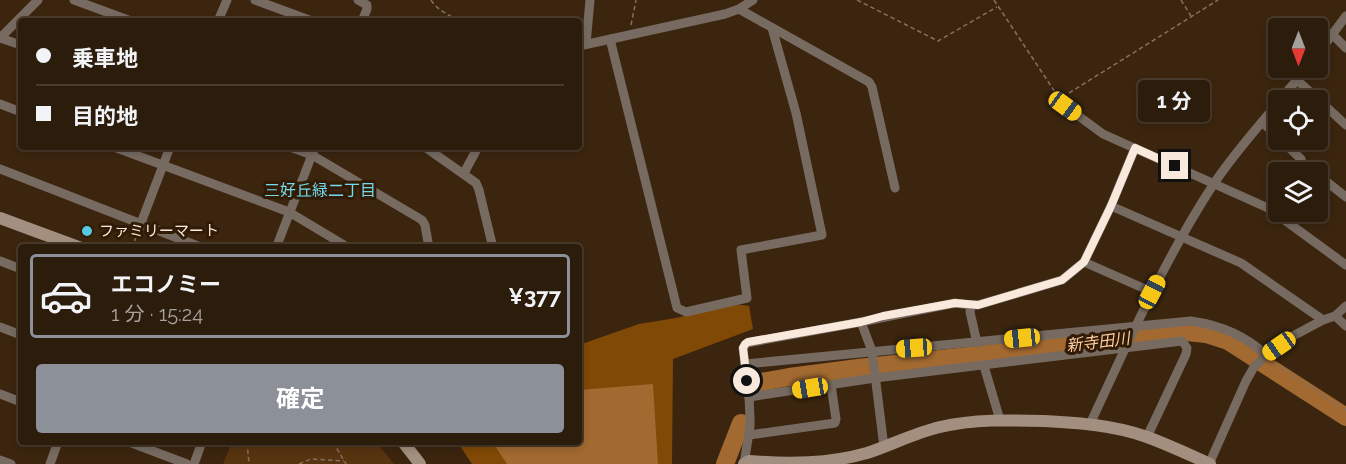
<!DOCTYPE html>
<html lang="ja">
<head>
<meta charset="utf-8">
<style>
  body { margin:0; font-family:Raleway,"Noto Sans JP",sans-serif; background:#382919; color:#f1f3f6; height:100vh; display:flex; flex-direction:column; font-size:22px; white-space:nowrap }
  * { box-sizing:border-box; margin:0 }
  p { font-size:20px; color:#a6a19d }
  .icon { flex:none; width:33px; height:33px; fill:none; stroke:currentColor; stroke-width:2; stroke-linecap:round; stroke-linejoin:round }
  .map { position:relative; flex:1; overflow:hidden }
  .panel { position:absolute; left:18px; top:244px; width:564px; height:201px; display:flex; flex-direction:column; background:#2c1c0b; border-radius:6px; box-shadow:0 3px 9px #0003,0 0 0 2px #483a2c }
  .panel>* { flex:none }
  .top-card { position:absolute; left:18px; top:18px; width:564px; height:132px; border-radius:6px; box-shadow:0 3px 9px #0003,0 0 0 2px #483a2c; display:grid; align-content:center; height:132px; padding:0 18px; background:#2c1c0b }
  .needle { width:39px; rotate:180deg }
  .fabs { position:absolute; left:1268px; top:18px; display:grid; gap:12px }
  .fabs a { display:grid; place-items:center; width:60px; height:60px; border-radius:6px; background:#2c1c0b; box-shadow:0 3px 9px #0003,0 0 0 2px #483a2c; font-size:30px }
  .end { position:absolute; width:27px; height:27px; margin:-14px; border:8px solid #f9e9dc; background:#111; box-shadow:0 0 0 3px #111 }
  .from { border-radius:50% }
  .bubble { position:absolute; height:42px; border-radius:6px; background:#2c1c0b; box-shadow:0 3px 9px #0003,0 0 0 2px #483a2c; font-size:20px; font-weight:700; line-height:42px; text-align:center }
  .car { position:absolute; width:18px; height:36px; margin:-18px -9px; border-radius:8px; box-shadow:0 0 4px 2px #0007; background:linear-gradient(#f5c518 24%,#345 0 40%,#f5c518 0 76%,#345 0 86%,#f5c518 0) }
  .top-card b { display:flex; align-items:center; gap:21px; height:57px; font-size:22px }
  .top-card b+b { border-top:2px solid #483a2c }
  .top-card i { width:15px; height:15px; background:#f1f3f6 }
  ul { padding:10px 0 0; list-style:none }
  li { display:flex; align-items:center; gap:18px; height:84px; margin:0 12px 9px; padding:0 6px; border:3px solid #483a2c; border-radius:6px }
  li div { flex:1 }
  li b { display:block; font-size:22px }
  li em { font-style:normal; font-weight:700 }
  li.on { border-color:#8c9099 }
  li>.icon { width:54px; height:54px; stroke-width:1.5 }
  .primary-button { display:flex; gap:12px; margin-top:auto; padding:12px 18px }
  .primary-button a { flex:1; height:69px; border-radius:6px; background:#8c9099; color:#fff; font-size:24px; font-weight:700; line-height:69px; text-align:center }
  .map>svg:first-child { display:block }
  .green { fill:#573410 }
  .forest { fill:#804905 }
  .water { fill:#a26930 }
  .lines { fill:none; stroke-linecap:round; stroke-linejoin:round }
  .river { stroke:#a26930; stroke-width:18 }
  .path { stroke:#84705e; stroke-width:1.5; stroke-dasharray:4.5 3; stroke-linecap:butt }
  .street { stroke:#776b61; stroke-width:9 }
  .secondary { stroke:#a28f7f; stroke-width:12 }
  .route { stroke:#f9e9dc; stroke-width:8 }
  .poi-dot { fill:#56c9e0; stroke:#311b05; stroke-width:2 }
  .labels { text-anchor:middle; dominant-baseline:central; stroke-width:6; stroke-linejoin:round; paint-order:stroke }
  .poi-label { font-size:15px; fill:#f9e9dc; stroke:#311b05; text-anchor:start }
  .neighbourhood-label { font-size:16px; fill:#72d9ee; stroke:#311b05 }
  .water-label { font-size:16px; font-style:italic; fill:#fecda1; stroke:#311b05 }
</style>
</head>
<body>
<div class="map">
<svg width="1346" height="464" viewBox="0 0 1346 464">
  <rect width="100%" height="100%" fill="#3b250f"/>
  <path class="green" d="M232 442 377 443 394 464H223Z"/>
  <path class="forest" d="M734 304 749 306 753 329 673 359 672 464H472L458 443 579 442V345L639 324 676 318Z"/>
  <path class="water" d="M653 384 658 464H507L493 443 579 442V390Z"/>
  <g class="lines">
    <g class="river">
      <path d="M755 383 789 377 858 368 1186 332 1206 334 1228 341 1346 417"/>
      <path d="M725 464 741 423"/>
    </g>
    <g class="path">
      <path d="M431 0C438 11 449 15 460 21"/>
      <path d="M857 0 938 41 997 7"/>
      <path d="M994 0 1055 92"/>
      <path d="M1181 0 1191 16"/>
      <path d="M631 25 636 0"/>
      <path d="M1069 93 1218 0"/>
      <path d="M132 248 138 232"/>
      <path d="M1274 363 1346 410"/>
      <path d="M247 442 249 464"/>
      <path d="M333 442 346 464"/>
      <path d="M299 464 311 459 344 461"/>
    </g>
    <g class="street">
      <path d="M74 0 131 21"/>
      <path d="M255 0 312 21"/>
      <path d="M358 0 367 5V9L362 21"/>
      <path d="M739 9 869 82 872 87 895 188"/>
      <path d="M218 21 227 0"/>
      <path d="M1332 34 1346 48"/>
      <path d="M0 38 38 0"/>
      <path d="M0 38 21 45"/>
      <path d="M610 39 677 308 686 312 747 298 741 250 822 235 796 113 772 28"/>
      <path d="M586 44 590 0"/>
      <path d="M579 46 725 14 739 9 753 0"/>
      <path d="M1317 55 1346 16"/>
      <path d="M1297 80 1346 125"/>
      <path d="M1059 99 1065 106 1103 134 1268 208 1346 265"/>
      <path d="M1280 100 1307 68"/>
      <path d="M0 104 21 112"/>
      <path d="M1262 122 1278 137"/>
      <path d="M1281 140 1301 159 1302 164 1296 172"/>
      <path d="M114 147 289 212 349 248"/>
      <path d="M290 147 312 155 422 220 425 225 429 248"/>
      <path d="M425 147 476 183 479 190 493 248"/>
      <path d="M0 169 203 248"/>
      <path d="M464 173 478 147"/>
      <path d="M1327 182 1346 197"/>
      <path d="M1111 206 1241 263 1323 320"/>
      <path d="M1268 208 1278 195"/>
      <path d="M141 223 170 147"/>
      <path d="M276 248 315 147"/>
      <path d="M0 261 21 269"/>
      <path d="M1084 262 1152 292"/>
      <path d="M1335 316 1346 326"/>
      <path d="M861 322 872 351 884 447"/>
      <path d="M0 327 21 335"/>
      <path d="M977 343 970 312 971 305H978L1062 280 1084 262 1111 206 1135 148"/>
      <path d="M745 364 1191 321C1219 325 1246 336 1266 355"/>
      <path d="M984 366 1000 420"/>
      <path d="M0 394 21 402"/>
      <path d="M749 397 875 378 1182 341 1187 348 1186 354 1147 437"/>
      <path d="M1090 424C1128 343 1164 260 1213 185 1232 156 1256 129 1278 103"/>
      <path d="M749 435 835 423 836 419 831 385"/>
      <path d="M129 442 187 464"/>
      <path d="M0 460 11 464"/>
      <path d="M50 464 58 442"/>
      <path d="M194 464 202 442"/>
      <path d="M744 464 750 426V418L749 397 743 348 747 343 861 322 955 303 971 305"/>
      <path d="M1209 464 1246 381 1254 367 1266 355 1291 337 1323 320 1335 316 1346 306"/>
    </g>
    <g class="secondary">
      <path d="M0 218 81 248"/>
      <path d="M403 442 420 464"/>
      <path d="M744 464 749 461C789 464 828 464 867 453 891 445 915 433 940 427 974 419 1009 420 1044 421 1079 423 1114 425 1147 437 1169 445 1190 455 1210 464"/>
    </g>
  </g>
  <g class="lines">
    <path class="route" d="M747 381 743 348 745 344 748 342 861 322 883 316 955 303 978 305 1062 280 1084 262 1111 206 1135 148 1175 166"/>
  </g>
  <circle class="poi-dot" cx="87" cy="231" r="6"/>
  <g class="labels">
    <g class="poi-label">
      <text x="99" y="231">ファミリーマート</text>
    </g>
    <g class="neighbourhood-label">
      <text x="320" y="190">三好丘緑二丁目</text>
    </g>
    <g class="water-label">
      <text transform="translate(1098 342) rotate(-7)">新寺田川</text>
    </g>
  </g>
</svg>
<div class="fabs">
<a><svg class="needle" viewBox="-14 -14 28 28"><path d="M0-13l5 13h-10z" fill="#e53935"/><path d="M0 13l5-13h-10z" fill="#a6a19d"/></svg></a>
<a><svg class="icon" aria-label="locate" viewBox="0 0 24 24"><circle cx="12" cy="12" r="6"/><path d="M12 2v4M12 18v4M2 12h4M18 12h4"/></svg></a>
<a><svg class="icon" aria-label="layers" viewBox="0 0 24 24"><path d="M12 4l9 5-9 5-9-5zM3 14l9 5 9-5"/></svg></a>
</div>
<i class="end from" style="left:747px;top:381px"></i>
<i class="end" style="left:1175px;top:166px"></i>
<div class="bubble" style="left:1138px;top:80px;width:72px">1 分</div>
<i class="car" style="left:1065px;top:106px;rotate:126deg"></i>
<i class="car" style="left:1152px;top:292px;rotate:28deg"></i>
<i class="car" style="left:1022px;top:338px;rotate:264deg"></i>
<i class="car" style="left:1279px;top:346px;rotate:235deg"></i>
<i class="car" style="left:914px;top:348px;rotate:266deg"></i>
<i class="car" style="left:810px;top:388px;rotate:261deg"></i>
<div class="top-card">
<b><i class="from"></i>乗車地</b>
<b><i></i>目的地</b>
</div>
<section class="panel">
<ul>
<li class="on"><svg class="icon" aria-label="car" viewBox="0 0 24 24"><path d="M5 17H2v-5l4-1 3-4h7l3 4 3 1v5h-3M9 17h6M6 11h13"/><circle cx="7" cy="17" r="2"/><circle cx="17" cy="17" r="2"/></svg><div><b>エコノミー</b><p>1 分 · 15:24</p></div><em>¥377</em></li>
</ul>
<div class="primary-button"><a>確定</a></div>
</section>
</div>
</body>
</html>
